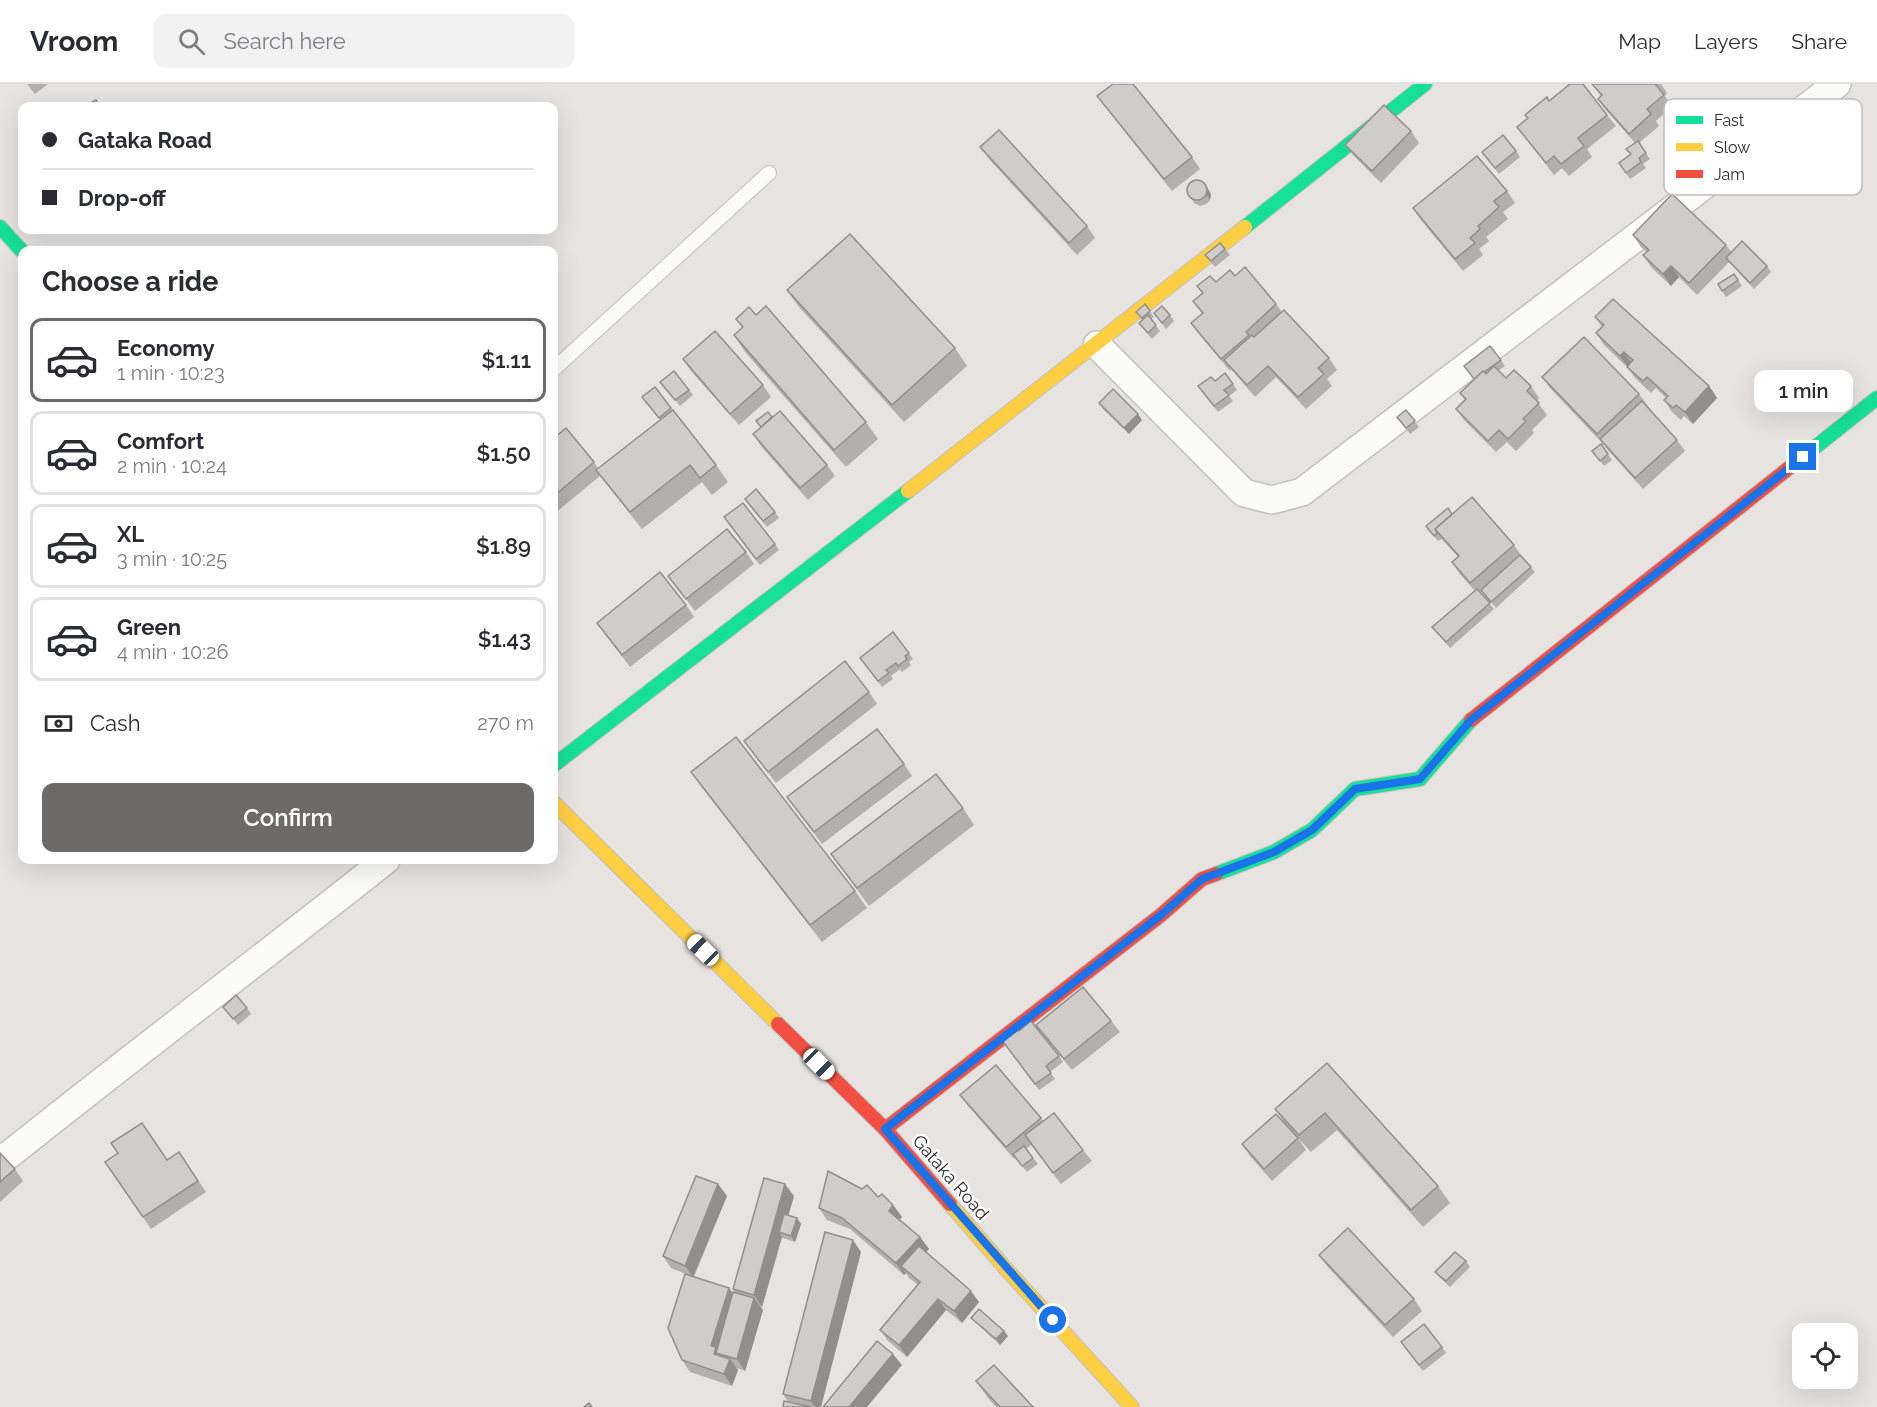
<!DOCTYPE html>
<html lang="en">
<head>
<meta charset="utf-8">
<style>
  body { margin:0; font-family:Raleway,sans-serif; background:#f2f2f3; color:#2b2b33; height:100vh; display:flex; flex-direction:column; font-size:22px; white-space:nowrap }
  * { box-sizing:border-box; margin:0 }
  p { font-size:20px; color:#7c7c81 }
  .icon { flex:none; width:33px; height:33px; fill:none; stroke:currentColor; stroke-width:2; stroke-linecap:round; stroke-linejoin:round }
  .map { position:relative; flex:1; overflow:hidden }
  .drawer { position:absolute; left:18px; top:162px; width:540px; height:618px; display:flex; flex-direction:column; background:#fff; border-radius:12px; box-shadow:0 6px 24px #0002 }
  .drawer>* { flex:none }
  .guide { position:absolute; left:18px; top:18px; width:540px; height:132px; border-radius:12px; box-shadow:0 6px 24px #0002; display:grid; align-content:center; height:132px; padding:0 24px; background:#fff }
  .buttons { position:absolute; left:1792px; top:1239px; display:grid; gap:12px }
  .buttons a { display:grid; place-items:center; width:66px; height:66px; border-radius:12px; background:#fff; box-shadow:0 6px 24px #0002; font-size:30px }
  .end { position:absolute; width:27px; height:27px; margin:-14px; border:8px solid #1a73e8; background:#fff; box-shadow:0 0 0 3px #fff }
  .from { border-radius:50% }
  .bubble { position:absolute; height:42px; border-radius:12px; background:#fff; box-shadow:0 6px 24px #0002; font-size:20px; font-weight:600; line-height:42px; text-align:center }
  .car { position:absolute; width:18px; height:36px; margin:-18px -9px; border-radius:8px; box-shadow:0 0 4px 2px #0007; background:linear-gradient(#fff 24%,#345 0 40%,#fff 0 76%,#345 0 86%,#fff 0) }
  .guide b { display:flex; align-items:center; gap:21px; height:57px; font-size:22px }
  .guide b+b { border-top:2px solid #e1e1e2 }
  .guide i { width:15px; height:15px; background:#2b2b33 }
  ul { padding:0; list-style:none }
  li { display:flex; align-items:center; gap:18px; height:84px; margin:0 12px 9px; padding:0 12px; border:3px solid #e1e1e2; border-radius:12px }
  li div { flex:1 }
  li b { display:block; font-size:22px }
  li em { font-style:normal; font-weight:600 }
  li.selected { border-color:#6c6b6a }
  li>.icon { width:54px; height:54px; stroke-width:1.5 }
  h2 { padding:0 24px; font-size:27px; line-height:72px }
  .pay { display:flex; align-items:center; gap:15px; height:66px; padding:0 24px; font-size:22px }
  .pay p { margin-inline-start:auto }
  .action { display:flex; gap:12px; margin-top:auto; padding:12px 24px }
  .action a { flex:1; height:69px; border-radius:12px; background:#6c6b6a; color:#fff; font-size:24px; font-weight:600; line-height:69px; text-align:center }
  header { display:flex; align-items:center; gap:36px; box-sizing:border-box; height:84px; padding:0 30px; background:#fff; border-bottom:2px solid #e1e1e2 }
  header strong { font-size:28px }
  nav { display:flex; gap:33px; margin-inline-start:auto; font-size:21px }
  .search { width:420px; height:54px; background:#f2f2f3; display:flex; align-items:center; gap:15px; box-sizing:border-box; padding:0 21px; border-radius:12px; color:#7c7c81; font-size:22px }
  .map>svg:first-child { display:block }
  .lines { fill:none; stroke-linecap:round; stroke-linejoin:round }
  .lane-casing { stroke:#c2c1c1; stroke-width:16 }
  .street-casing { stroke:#c2c1c1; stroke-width:30 }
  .fast-casing { stroke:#c2c1c1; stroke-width:16 }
  .slow-casing { stroke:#c2c1c1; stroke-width:16 }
  .jam-casing { stroke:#c2c1c1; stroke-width:16 }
  .lane { stroke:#fbfbfa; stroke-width:14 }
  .street { stroke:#fbfbfa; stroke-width:27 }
  .fast { stroke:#16e098; stroke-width:14 }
  .slow { stroke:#ffcf43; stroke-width:14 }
  .jam { stroke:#f24e42; stroke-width:14 }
  .wall { fill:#b2afad }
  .shaded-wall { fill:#918f8d }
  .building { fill:#cfccc9; stroke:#918f8d; stroke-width:1.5 }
  .route { stroke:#1a73e8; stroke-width:8 }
  .labels { text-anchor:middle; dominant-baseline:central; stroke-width:5; stroke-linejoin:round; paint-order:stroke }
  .street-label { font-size:18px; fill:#2a2a2a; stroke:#fff }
  .key { fill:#fff; stroke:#bfbfbf; stroke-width:1.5 }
  .key-label { font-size:16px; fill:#2a2a2a }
</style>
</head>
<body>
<header>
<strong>Vroom</strong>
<div class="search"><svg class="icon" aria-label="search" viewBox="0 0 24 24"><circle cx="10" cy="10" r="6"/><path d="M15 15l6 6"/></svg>Search here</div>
<nav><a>Map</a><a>Layers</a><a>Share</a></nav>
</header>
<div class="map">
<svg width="1877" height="1323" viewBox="0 0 1877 1323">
  <rect width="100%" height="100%" fill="#e7e3e0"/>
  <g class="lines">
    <g class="lane-casing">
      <path id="lane" d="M554 285 769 89"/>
    </g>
    <g class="street-casing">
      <g id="street">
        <path d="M1097 261 1244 409 1272 416 1302 408 1837 0"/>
        <path d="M0 1075 10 1070C134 971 261 875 386 776"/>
      </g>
    </g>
    <g class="fast-casing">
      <g id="fast">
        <path d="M0 143 22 167"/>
        <path d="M1245 143 1425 0"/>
        <path d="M1799 376 1877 314"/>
        <path d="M554 681 908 407"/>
        <path d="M1216 790 1274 768 1312 746 1355 705 1420 695 1471 636"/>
      </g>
    </g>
    <g class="slow-casing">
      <g id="slow">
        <path d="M908 407 1245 143"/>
        <path d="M554 719 778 940"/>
        <path d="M950 1120 1006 1185 1132 1323"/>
      </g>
    </g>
    <g class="jam-casing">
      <g id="jam">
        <path d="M1471 636 1799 376"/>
        <path d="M778 940 885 1045 950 1120"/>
        <path d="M885 1045 1161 831 1202 795 1216 790"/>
      </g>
    </g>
    <use href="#lane" class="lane"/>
    <use href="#street" class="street"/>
    <use href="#fast" class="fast"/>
    <use href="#slow" class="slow"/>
    <use href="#jam" class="jam"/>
  </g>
  <g class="wall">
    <path d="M27 0H48L35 10Z"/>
    <path d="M1592 0H1661L1667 9 1665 12 1672 22 1656 37 1659 42 1639 59 1650 75 1643 80 1646 84 1630 95 1619 79 1631 70 1635 59 1606 26 1598 15 1601 12Z"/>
    <path d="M1097 12 1192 73 1200 85 1172 107 1106 24Z"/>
    <path d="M1549 17 1607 31 1616 42 1587 65 1592 73 1569 92 1562 84 1554 91 1517 43Z"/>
    <path d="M1411 47 1419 59 1381 99 1354 72 1345 61Z"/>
    <path d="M980 63 1087 142 1095 154 1077 171 989 75Z"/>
    <path d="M1516 67 1520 73 1499 90 1486 74Z"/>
    <path d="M1187 107 1211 110 1210 116 1206 120 1200 122 1194 119Z"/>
    <path d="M1507 107 1515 119 1503 128 1508 135 1486 153 1489 157 1479 165 1483 171 1463 187 1421 136 1413 124Z"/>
    <path d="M1633 151 1726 161 1731 168 1767 182 1771 188 1754 205 1729 178 1697 211 1679 193 1671 202 1651 183 1643 171 1647 168 1641 163Z"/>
    <path d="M1225 165 1230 171 1215 183 1205 171Z"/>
    <path d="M1734 190 1742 202 1726 213 1718 200Z"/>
    <path d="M1235 192 1276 220 1282 228 1329 274 1337 286 1327 295 1332 302 1306 325 1276 293 1255 313 1231 285 1230 287 1199 250 1191 239 1202 230 1193 217 1202 209 1197 202 1216 198Z"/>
    <path d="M787 206 955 264 967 282 904 338 799 223Z"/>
    <path d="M1145 220 1154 233 1151 235 1160 247 1152 255 1139 239 1142 236 1136 228Z"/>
    <path d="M1154 229 1170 231 1174 237 1166 245Z"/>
    <path d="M756 231 866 338 878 355 846 383 745 268 734 251 742 244 736 235Z"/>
    <path d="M1595 233 1709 302 1717 314 1693 340 1684 332 1681 336 1672 328 1664 316 1666 314 1656 304 1651 309 1635 294 1627 283 1604 261 1596 249 1602 243Z"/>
    <path d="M1490 262 1505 282 1499 286 1506 294 1531 302 1539 314 1537 317 1547 331 1532 346 1534 349 1516 367 1507 358 1496 368 1464 336 1456 325 1465 316 1460 309 1474 296Z"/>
    <path d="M683 275 763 301 771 313 739 341 691 287Z"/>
    <path d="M1225 289 1237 306 1229 312 1233 317 1218 328 1198 302 1215 297Z"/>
    <path d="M1542 293 1639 310 1648 322H1647L1677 356 1685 367 1643 405 1608 366 1603 360 1550 304Z"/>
    <path d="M660 298 689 306 693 311 680 322Z"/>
    <path d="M655 303 716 381 728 398 712 411 702 398 642 445 600 392 554 430V354L594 378 598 384 660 336 646 319Z"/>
    <path d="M1099 319 1142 336 1129 350 1103 325Z"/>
    <path d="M1406 326 1419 343 1410 350 1397 333Z"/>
    <path d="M772 333 827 381 835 392 808 416 761 362 753 350Z"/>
    <path d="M1601 360 1612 376 1604 382 1592 367Z"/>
    <path d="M749 421 775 428 779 434 767 443Z"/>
    <path d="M1452 430 1514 461 1522 473 1535 488 1496 524 1482 507 1480 509 1494 525 1450 564 1432 543 1475 507 1460 490 1452 478 1458 473 1442 455 1438 457 1426 442Z"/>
    <path d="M728 439 775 460 779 466 760 481Z"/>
    <path d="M746 468 754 480 695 527 668 492Z"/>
    <path d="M686 521 694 533 630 583 597 539Z"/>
    <path d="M893 548 913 575 909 578 911 581 902 588 900 585 891 592 893 595 882 603 860 574Z"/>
    <path d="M869 608 877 620 776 699 744 657Z"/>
    <path d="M904 680 912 692 822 760 787 713Z"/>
    <path d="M691 688 855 807 867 824 822 858 703 705Z"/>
    <path d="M963 724 974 741 869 822 831 770Z"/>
    <path d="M223 923 247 924 251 930 238 941Z"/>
    <path d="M1111 937 1120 948 1072 986 1044 952 1036 941Z"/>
    <path d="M1019 947 1059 972 1063 978 1050 988 1055 995 1039 1006 1001 955Z"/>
    <path d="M1327 979 1438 1102 1450 1119 1423 1143 1337 1046 1311 1068 1287 1042 1275 1025Z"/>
    <path d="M960 1011 1041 1034 1043 1037 1083 1066 1092 1077 1061 1100 1031 1061 1026 1065 1038 1080 1027 1088 1016 1074 1014 1075 969 1023Z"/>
    <path d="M1298 1054 1306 1066 1272 1097 1250 1072 1242 1060Z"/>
    <path d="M179 1068 206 1108 151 1145 105 1078 167 1076Z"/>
    <path d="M0 1069 15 1085 23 1097 0 1118Z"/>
    <path d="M718 1100 727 1112 694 1193 729 1204 733 1210 735 1209 733 1205 794 1112 788 1131 801 1140 795 1158 783 1154 782 1153 762 1223 760 1222 763 1226 745 1287 737 1284 738 1286 732 1302 690 1288 682 1276 688 1191 671 1184 663 1172Z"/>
    <path d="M878 1113 893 1121 902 1133 899 1136 920 1153 929 1165 926 1168 979 1218 962 1239 946 1226 907 1273 888 1257 880 1246 918 1201 909 1194 906 1189 904 1191 850 1145 827 1136 819 1124Z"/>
    <path d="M861 1168 821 1323H783L788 1318 783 1310Z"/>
    <path d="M1319 1171 1414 1215 1422 1227 1393 1253 1327 1182Z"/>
    <path d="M1466 1177 1470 1183 1450 1203 1440 1194 1435 1188Z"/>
    <path d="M971 1234 1008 1252 1000 1261 976 1239Z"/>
    <path d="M1442 1263 1446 1269 1423 1287 1405 1264Z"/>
    <path d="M976 1297 1033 1323H996L988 1314Z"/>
  </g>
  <g class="shaded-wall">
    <path d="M1204 98 1211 110 1210 116 1206 110Z"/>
    <path d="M1671 182 1679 193 1671 202 1663 190Z"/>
    <path d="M1624 268 1632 279 1628 283 1620 272Z"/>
    <path d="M1709 302 1717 314 1693 340 1685 328Z"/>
    <path d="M1138 330 1142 336 1129 350 1124 344Z"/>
    <path d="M718 1100 727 1112 693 1193 685 1182Z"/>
    <path d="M785 1100 794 1112 783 1150 779 1148 782 1153 762 1223 754 1211Z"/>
    <path d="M893 1121 902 1133 897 1139 889 1127Z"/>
    <path d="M797 1134 801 1140 795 1158 791 1152Z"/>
    <path d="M920 1153 929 1165 907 1187 901 1182 906 1189 904 1191 896 1179Z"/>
    <path d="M853 1156 861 1168 821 1323H815L811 1317Z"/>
    <path d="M729 1204 737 1216 716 1269 723 1280 714 1270 711 1262Z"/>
    <path d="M971 1207 979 1218 962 1239 954 1227Z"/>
    <path d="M754 1214 763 1226 745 1287 737 1275Z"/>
    <path d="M938 1215 946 1226 907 1273 899 1261Z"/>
    <path d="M1004 1247 1008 1252 1000 1261 996 1255Z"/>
    <path d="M893 1270 902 1281 867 1323H849Z"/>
    <path d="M730 1275 738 1286 732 1302 724 1290Z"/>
  </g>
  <g class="building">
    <path d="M1113 0H1133L1192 73 1164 95 1097 12Z"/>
    <path d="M1570 0H1583L1607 31 1578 54 1584 62 1561 80 1554 72 1546 79 1517 43 1528 34 1525 31 1547 13 1549 17Z"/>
    <path d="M1592 0H1657L1656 1 1664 11 1647 25 1651 30 1629 50 1598 15 1602 11Z"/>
    <path d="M96 16 100 22H85Z"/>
    <path d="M1384 21 1411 47 1372 87 1345 61Z"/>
    <path d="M999 46 1087 142 1069 159 980 63Z"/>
    <path d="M1503 51 1516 67 1495 84 1482 68Z"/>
    <path d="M1638 57 1646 69 1639 74 1641 78 1626 89 1619 79 1631 70 1626 65Z"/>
    <path d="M1477 72 1507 107 1494 117 1499 123 1478 142 1480 145 1470 154 1475 159 1455 175 1413 124Z"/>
    <circle cx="1197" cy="106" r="10"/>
    <path d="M1672 110 1726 161 1689 199 1671 182 1663 190 1643 171 1649 166 1633 151Z"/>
    <path d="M850 150 955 264 892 321 787 206Z"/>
    <path d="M1742 157 1767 182 1750 199 1726 174Z"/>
    <path d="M1220 159 1225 165 1211 177 1205 171Z"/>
    <path d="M1245 183 1276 220 1246 248 1249 251 1221 275 1191 239 1203 229 1193 217 1203 209 1197 202 1210 192 1216 198 1230 186 1235 192Z"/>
    <path d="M1734 190 1738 196 1722 207 1718 200Z"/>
    <path d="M1613 215 1709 302 1685 328 1676 321 1673 324 1664 316 1668 312 1647 293 1643 297 1627 283 1633 276 1624 268 1620 272 1596 249 1604 241 1595 233Z"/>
    <path d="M1145 220 1150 227 1142 234 1136 228Z"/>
    <path d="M766 222 866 338 834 366 734 251 743 243 736 235 749 223 756 231Z"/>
    <path d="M1162 222 1170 231 1162 239 1154 229Z"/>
    <path d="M1284 226 1329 274 1318 284 1324 290 1298 313 1268 282 1247 301 1224 276 1252 251 1254 253Z"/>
    <path d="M1148 231 1156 241 1148 249 1139 239Z"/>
    <path d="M715 247 763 301 730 330 683 275Z"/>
    <path d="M1584 253 1639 310 1597 350 1542 293Z"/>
    <path d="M1490 262 1501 276 1484 288 1483 287 1474 295 1464 282Z"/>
    <path d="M1494 282 1506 294 1514 286 1531 302 1527 307 1539 319 1523 335 1526 337 1508 355 1499 346 1488 357 1456 325 1466 315 1460 309 1483 287 1486 290Z"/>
    <path d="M674 287 689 306 675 316 660 298Z"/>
    <path d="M1225 289 1233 300 1224 306 1229 311 1214 322 1198 302 1211 293 1215 297Z"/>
    <path d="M655 303 671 324 659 334 642 313Z"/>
    <path d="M1113 305 1138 330 1124 344 1099 319Z"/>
    <path d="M1642 317 1677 356 1635 394 1600 355Z"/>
    <path d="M673 326 716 381 700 394 690 381 630 428 596 386Z"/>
    <path d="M1406 326 1415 337 1406 344 1397 333Z"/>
    <path d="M780 327 827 381 800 404 753 350Z"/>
    <path d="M768 328 772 333 761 343 756 337Z"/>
    <path d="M566 344 594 378 554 412V354Z"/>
    <path d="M1601 360 1608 370 1600 377 1592 367Z"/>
    <path d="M756 405 775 428 763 437 745 415Z"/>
    <path d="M1472 413 1514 461 1470 499 1452 478 1459 472 1435 445Z"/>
    <path d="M743 419 775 460 756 475 724 433Z"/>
    <path d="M1448 424 1452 430 1435 445 1437 449 1434 452 1426 442Z"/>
    <path d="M727 445 746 468 686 515 668 492Z"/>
    <path d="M1520 471 1531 483 1491 518 1481 506Z"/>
    <path d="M660 488 686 521 622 571 597 539Z"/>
    <path d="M1477 505 1490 519 1446 558 1432 543Z"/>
    <path d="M893 548 909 569 905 572 907 575 898 582 896 579 886 586 889 589 878 597 860 574Z"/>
    <path d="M845 577 869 608 768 688 744 657Z"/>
    <path d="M877 645 904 680 814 748 787 713Z"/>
    <path d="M736 653 855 807 810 841 691 688Z"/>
    <path d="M936 690 963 724 857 804 831 770Z"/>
    <path d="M1083 903 1111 937 1064 975 1036 941Z"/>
    <path d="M236 911 247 924 233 935 223 923Z"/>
    <path d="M1031 937 1059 972 1046 982 1051 989 1035 1000 1001 955 1016 943 1019 947Z"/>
    <path d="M1327 979 1438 1102 1411 1126 1325 1029 1299 1051 1275 1025Z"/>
    <path d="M996 981 1041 1034 1006 1063 960 1011Z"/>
    <path d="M1054 1029 1083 1066 1053 1089 1025 1051Z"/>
    <path d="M1276 1030 1298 1054 1264 1085 1242 1060Z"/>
    <path d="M142 1039 167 1076 179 1068 198 1097 143 1133 105 1078 118 1069 111 1059Z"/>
    <path d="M1024 1062 1033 1074 1022 1082 1013 1070Z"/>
    <path d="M0 1069 15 1085 0 1098Z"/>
    <path d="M828 1087 862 1105 867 1101 878 1113 882 1110 893 1121 889 1127 920 1153 896 1179 842 1134 819 1124Z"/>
    <path d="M696 1092 718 1100 685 1182 663 1172Z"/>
    <path d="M764 1094 785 1100 754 1211 733 1205Z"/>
    <path d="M784 1130 797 1134 791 1152 779 1148Z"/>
    <path d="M1348 1144 1414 1215 1385 1241 1319 1171Z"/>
    <path d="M825 1148 853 1156 811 1317 783 1310Z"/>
    <path d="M919 1162 971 1207 954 1227 938 1215 899 1261 880 1246 920 1198 901 1182Z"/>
    <path d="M1455 1168 1466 1177 1446 1197 1435 1188Z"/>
    <path d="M685 1190 729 1204 711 1262 716 1263 714 1270 730 1275 724 1290 682 1276 668 1244Z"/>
    <path d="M733 1208 754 1214 737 1275 716 1269Z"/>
    <path d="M979 1225 1004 1247 996 1255 971 1234Z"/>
    <path d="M1424 1240 1442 1263 1419 1281 1401 1258Z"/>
    <path d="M877 1257 893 1270 849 1323H823Z"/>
    <path d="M994 1281 1033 1323H1000L976 1297Z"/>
    <path d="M784 1317 811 1323H783Z"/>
    <path d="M589 1319 592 1323H584Z"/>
  </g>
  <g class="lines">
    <path class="route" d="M1053 1236 885 1045 1161 831 1202 795 1274 768 1312 746 1355 705 1420 695 1471 636 1803 373"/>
  </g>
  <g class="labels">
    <g class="street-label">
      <text transform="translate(951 1093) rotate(49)">Gataka Road</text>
    </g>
  </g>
  <rect x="1664" y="15" width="198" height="96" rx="9" class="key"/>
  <rect x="1676" y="32" width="27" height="8" fill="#16e098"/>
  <rect x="1676" y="59" width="27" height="8" fill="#ffcf43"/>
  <rect x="1676" y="86" width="27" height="8" fill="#f24e42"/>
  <g class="key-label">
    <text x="1714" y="42">Fast</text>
    <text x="1714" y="69">Slow</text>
    <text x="1714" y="96">Jam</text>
  </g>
</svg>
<div class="buttons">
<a><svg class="icon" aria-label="locate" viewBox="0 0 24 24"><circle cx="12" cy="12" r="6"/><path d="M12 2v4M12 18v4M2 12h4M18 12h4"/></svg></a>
</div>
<i class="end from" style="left:1053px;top:1236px"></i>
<i class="end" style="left:1803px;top:373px"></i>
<div class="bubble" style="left:1754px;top:286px;width:99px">1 min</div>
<i class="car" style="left:703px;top:866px;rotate:314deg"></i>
<i class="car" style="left:819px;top:980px;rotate:135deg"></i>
<div class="guide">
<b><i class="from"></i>Gataka Road</b>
<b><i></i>Drop-off</b>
</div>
<section class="drawer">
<h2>Choose a ride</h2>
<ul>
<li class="selected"><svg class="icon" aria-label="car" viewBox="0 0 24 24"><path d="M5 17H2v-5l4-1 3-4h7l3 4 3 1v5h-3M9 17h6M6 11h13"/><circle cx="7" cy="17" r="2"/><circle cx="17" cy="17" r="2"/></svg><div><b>Economy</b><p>1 min · 10:23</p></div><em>$1.11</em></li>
<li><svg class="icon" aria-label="car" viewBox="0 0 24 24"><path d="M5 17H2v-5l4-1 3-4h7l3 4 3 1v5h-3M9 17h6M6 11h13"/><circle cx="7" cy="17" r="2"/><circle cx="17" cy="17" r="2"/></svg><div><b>Comfort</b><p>2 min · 10:24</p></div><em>$1.50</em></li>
<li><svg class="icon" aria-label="car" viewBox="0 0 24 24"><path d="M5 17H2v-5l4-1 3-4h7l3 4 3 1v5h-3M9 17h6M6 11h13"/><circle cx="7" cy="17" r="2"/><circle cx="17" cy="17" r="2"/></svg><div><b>XL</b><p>3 min · 10:25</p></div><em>$1.89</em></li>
<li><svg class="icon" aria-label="car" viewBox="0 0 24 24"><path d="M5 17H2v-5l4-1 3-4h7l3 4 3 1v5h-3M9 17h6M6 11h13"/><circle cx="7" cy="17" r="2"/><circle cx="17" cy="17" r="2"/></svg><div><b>Green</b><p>4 min · 10:26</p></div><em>$1.43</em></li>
</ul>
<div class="pay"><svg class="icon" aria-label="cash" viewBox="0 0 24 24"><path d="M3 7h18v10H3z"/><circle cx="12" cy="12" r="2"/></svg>Cash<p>270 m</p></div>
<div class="action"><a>Confirm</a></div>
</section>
</div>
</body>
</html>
